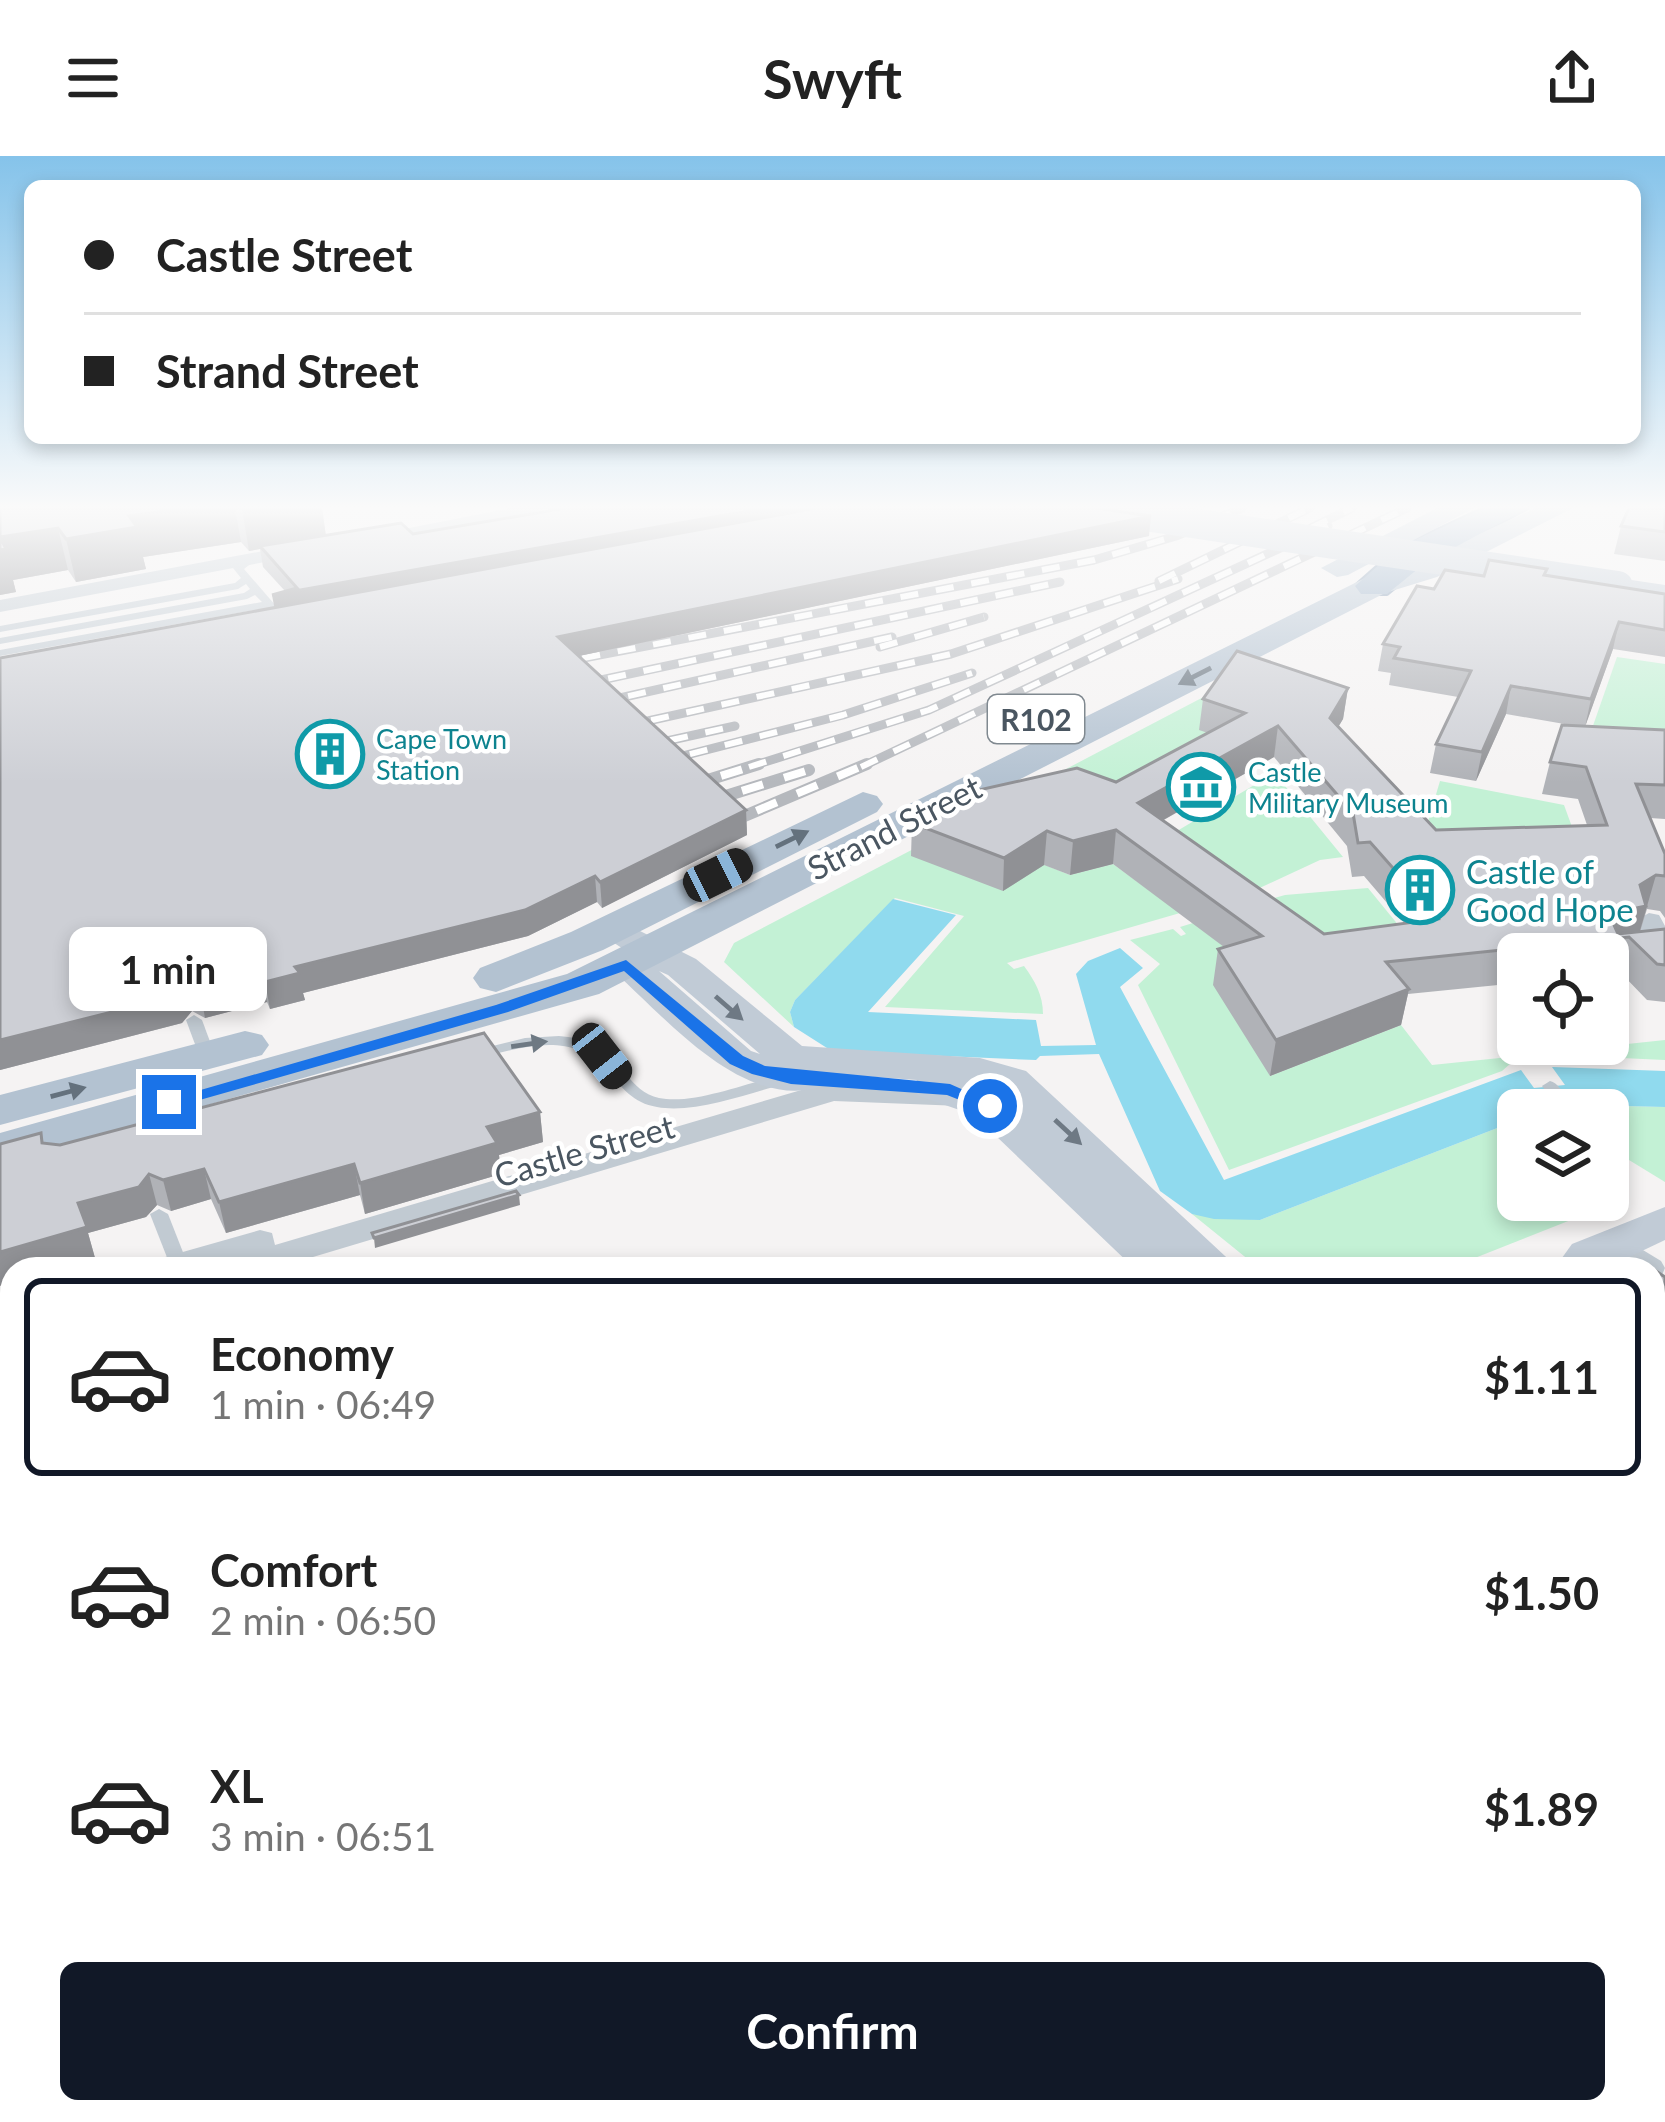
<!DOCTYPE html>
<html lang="en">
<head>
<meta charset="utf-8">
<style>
  body { margin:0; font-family:Lato,sans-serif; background:#f2f2f2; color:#222; height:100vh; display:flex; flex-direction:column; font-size:45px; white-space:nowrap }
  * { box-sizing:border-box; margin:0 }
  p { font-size:39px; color:#767676 }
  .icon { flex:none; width:66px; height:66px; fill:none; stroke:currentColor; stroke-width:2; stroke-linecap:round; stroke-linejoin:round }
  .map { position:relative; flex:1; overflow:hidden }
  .drawer { position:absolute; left:0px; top:1101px; width:1665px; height:867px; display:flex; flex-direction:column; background:#fff; border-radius:36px 36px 0 0; box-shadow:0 6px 18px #0003 }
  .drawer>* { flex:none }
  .top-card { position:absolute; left:24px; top:24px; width:1617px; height:264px; border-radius:18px; box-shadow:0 6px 18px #0003; display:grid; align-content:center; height:264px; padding:0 60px; background:#fff }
  .fabs { position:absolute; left:1497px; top:777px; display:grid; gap:24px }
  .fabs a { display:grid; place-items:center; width:132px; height:132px; border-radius:18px; background:#fff; box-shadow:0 6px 18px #0003; font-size:60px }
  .end { position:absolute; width:54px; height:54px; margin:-27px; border:15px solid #1a73e8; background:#fff; box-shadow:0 0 0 6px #fff }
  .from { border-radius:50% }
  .bubble { position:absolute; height:84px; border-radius:18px; background:#fff; box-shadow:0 6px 18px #0003; font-size:39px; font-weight:700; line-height:84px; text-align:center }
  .car { position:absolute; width:36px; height:72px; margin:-36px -18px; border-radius:15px; box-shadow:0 0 9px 3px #0007; background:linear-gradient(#222 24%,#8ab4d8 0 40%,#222 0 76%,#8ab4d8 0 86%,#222 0) }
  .top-card b { display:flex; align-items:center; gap:42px; height:114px; font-size:45px }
  .top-card b+b { border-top:3px solid #e0e0e0 }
  .top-card i { width:30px; height:30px; background:#222 }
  ul { padding:21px 0 0; list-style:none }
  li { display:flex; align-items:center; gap:36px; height:198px; margin:0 24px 18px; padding:0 36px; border:6px solid transparent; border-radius:18px }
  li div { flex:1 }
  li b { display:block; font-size:45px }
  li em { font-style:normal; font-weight:700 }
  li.on { border-color:#111827 }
  li>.icon { width:108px; height:108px; stroke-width:1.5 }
  .cta { display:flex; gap:24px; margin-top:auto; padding:24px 60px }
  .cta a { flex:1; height:138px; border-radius:18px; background:#111827; color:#fff; font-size:48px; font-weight:700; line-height:138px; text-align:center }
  header { display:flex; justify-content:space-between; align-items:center; height:156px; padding:0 60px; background:#fff; font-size:54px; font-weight:700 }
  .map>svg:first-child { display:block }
  .green { fill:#c3f1d5 }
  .water { fill:#90daee }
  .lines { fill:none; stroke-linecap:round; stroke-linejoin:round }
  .highway-casing { stroke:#7690ad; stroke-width:4 }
  .lane { fill:#c1cad2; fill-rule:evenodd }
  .street { fill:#c1cad2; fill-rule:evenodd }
  .secondary { fill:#c1cbd6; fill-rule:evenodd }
  .primary { fill:#b3c2d1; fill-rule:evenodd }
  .highway { fill:#8ba5c1; fill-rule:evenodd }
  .rail-far1-casing { stroke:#b5b8bd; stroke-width:9 }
  .rail-casing { stroke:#b5b8bd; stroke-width:12 }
  .rail-far1 { stroke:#fff; stroke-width:6; stroke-dasharray:18; stroke-linecap:butt }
  .rail { stroke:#fff; stroke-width:8; stroke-dasharray:22; stroke-linecap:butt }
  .secondary-bridge { stroke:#c1cbd6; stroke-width:30 }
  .wall { fill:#b0b2b7; fill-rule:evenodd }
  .shaded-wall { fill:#909195 }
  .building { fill:#cdcfd5; stroke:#909195; stroke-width:3; fill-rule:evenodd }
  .oneway { fill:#64717d }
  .oneway2 { fill:#6e7984 }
  .oneway3 { fill:#6e7983 }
  .route { fill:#1a73e8 }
  .labels { text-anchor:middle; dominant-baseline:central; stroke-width:9; stroke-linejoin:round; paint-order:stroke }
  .far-culture-label { font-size:27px; fill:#0d838f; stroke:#fff; text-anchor:start }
  .shield { fill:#fff; stroke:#808990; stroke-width:3 }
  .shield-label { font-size:30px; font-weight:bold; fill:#4a5661 }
  .street-label { font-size:33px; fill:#4a5661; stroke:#fff }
  .culture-label { font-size:33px; fill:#0d838f; stroke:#fff; text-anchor:start }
</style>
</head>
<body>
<header><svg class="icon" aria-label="menu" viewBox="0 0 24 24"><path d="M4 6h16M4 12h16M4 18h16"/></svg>Swyft<svg class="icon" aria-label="share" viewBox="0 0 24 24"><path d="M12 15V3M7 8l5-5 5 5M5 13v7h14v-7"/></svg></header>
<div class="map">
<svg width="1665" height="1966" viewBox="0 0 1665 1966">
  <rect width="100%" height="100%" fill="#f5f3f3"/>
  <g class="green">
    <path d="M1617 501 1665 508V606L1588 584Z"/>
    <path d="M1234 525 1241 589 1113 659 954 673 1070 719 1113 708 1180 757 1007 807 1014 813 1024 810C1035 825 1043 839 1043 858L885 851 964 760 895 742 795 844 790 856 794 871 724 806 734 787Z"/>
    <path d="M1266 622 1281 625 1343 701 1320 704 1251 736 1172 678Z"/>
    <path d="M1440 625 1564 649 1583 701 1461 705 1427 669Z"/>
    <path d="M1368 732 1413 787 1328 803 1254 748 1285 739Z"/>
    <path d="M1193 767 1256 815 1270 920 1401 869 1432 909 1519 900 1502 915 1229 1014 1138 829 1160 808 1130 784 1173 773 1181 780 1186 778 1180 771Z"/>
    <path d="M1665 884V904L1533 898Z"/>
    <path d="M1581 949 1665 951V1026L1629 1004 1608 979V954Z"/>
    <path d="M1518 964V1044H1608V1026L1629 1041 1447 1113H1260L1192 1058 1260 1064Z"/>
  </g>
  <path class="water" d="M893 743 956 759 868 856 1036 864 1041 890 1096 889 1076 818 1088 805 1120 792 1143 812 1120 831 1224 1024 1521 914 1534 932 1565 929 1552 911 1665 915V951L1581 949 1574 941 1544 943 1549 952 1518 954V964L1260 1064 1214 1063 1192 1058 1160 1035 1099 898 1040 900 1036 904 851 896 827 892 794 871 790 856 795 844Z"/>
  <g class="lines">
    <g class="highway-casing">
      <path id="highway" d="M1484 352H1528L1424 408 1387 438H1361L1355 430 1398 392Z"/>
    </g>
    <g class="lane">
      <path d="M249 400 258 402 244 413 276 450V454L252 460V456L260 453 0 500V494L262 446 255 439 247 443 0 488V482L244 437 250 433 246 428 238 433 0 476V470L235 427 241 422 233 412Z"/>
      <path d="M194 859 202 864 215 899 212 902H202L199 899 186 864Z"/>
      <path d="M559 880C571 881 584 883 595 889 620 901 630 936 659 942 693 949 745 927 779 920L787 925 785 928C748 937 695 958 657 951 633 947 622 932 607 914 572 874 521 891 477 903L469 898 472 895 525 882Z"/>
      <path d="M1550 925C1558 927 1562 935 1567 942L1565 945H1553L1542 930Z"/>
      <path d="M159 1053 168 1058 188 1109 185 1113H173L170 1109 150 1058Z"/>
    </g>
    <g class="street">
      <path d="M511 352H553L368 388 358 382Z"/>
      <path d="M306 387 313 389V397L0 456V444Z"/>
      <path d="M1649 757 1659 759 1665 770V802L1608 809V798H1595L1643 788 1635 765Z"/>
      <path d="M832 925 961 930 977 940 961 950 834 945 273 1113H146L151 1105 260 1074 272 1077 275 1089Z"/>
      <path d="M1615 1077 1661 1105 1665 1112 1661 1121 1653 1123V1113C1628 1113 1612 1110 1597 1088L1602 1080Z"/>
      <path d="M12 1147V1171L0 1174V1150Z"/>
      <path d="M1665 1409V1444L1653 1448V1412Z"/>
      <path d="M12 1683V1727L0 1731V1687Z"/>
      <path d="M355 1956H409L414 1966H358Z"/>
      <path d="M1212 1956H1269L1274 1966H1216Z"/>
    </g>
    <g class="secondary">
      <path d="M1618 422 1665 429V445L1608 436V424Z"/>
      <path d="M612 761 696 803 802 890 980 902 1026 915 1239 1113H1135L974 959 919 940 912 931 917 924 819 917 824 923 817 932C743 951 671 868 622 823L616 815 622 807 640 804 593 773ZM659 815 668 819 760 898 751 895Z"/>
      <path d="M1665 1051V1084L1604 1113H1554L1572 1088Z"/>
      <path d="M1653 1508 1665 1512V1616L1653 1612Z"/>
    </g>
    <g class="primary">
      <path d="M1437 352H1474L1348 419 1337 421 1321 412Z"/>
      <path d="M1536 352H1573L1437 421 1385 437 599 838 0 1008V977L567 818 1363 423 1415 407Z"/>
      <path d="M863 636 877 640 883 648 877 656 603 794 496 836 480 832 473 822 480 812 571 776Z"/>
      <path d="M245 875 262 879 269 889 262 899 0 969V939Z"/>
    </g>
    <use href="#highway" class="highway"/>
    <g class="rail-far1-casing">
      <g id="rail-far1">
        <path d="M1073 359 1118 352"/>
        <path d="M1116 372 1186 352"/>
        <path d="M1311 372 1352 352"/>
        <path d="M1159 425 1310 352"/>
        <path d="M880 491 984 461"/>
        <path d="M547 509 1094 404 1176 380 1242 352"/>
        <path d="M573 530 1060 426"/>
        <path d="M593 548 892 481"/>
        <path d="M616 572 951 498 1178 423"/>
        <path d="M635 592 735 570"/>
        <path d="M655 607 843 559 972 517"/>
        <path d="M749 611 929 554 1328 370"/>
        <path d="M861 611 1407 352"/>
      </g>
    </g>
    <g class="rail-casing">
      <g id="rail">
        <path d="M679 633 759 608"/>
        <path d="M700 648 809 614"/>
        <path d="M716 672 867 608"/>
      </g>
    </g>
    <use href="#rail-far1" class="rail-far1"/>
    <use href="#rail" class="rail"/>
    <path class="secondary-bridge" d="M1091 352 1618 430"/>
  </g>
  <g class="wall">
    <path d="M0 352H322L326 380 413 378 1149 380 578 500 746 654 747 679 602 752 597 746 528 780 303 837 305 844 270 853 267 846 205 862 192 855 182 867 0 914V502L275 451 285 435 263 411 260 393 249 395 241 386 143 401 146 413 76 426 68 414 13 424 16 436 0 439Z"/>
    <path d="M1665 352V405L1614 398 1621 370Z"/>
    <path d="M1546 419 1665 438V501L1613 493 1585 570 1665 574V663L1650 662 1665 698V762L1660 755 1647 753 1640 776 1665 773V846L1647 844 1620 816 1608 817V798H1518V827L1408 838 1401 869 1270 920 1213 829 1218 793 1224 791 1113 708 1070 719 1044 709 1003 735 911 700 912 667 952 649V640L1116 626 1208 577 1199 574 1203 543 1348 532 1343 563 1338 571 1436 674 1587 669 1578 643 1542 638 1550 606 1576 570 1506 558 1476 625 1430 617 1436 588 1458 541 1389 529 1391 517 1378 515 1383 488 1434 433 1484 420ZM1274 601 1347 690 1352 721 1364 720 1405 768 1324 778 1162 665Z"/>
    <path d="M540 956 543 986 499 999 501 1018 365 1058 360 1039 226 1077 211 1043 171 1055 157 1049 146 1061 88 1077 95 1102 59 1113H12L41 977 44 987 60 989Z"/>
    <path d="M1653 1113 1665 1121V1409L1653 1408Z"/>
    <path d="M1665 1440V1493L1653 1482V1445Z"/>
    <path d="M1324 1956H1595L1579 1966H1331Z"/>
  </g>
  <g class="shaded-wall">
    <path d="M185 352H235L241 386 143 401 146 413 76 426 66 383 129 360Z"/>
    <path d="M248 352H322L326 381 249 395 242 353Z"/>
    <path d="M765 352H876L276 460 272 439Z"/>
    <path d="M1151 360 1149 380 560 504 558 481Z"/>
    <path d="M58 372 68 414 13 424 16 436 0 439V381Z"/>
    <path d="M1619 466 1613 493 1585 571 1591 543Z"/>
    <path d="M1511 530 1506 558 1476 625 1482 596Z"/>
    <path d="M1348 532 1343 563 1325 593 1330 562Z"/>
    <path d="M1278 570 1274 601 1135 680 1138 647Z"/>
    <path d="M746 654 747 679 602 752 600 726Z"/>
    <path d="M1116 674 1113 708 1070 719 1073 685Z"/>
    <path d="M1047 675 1044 709 1003 735 1004 702Z"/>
    <path d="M1656 719 1637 785 1629 781 1597 784 1603 759 1640 729Z"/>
    <path d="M595 720 597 746 528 780 303 837 305 844 270 853 265 826 295 811Z"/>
    <path d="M261 819 267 846 205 862 200 834Z"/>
    <path d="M186 828 192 855 182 867 0 914V884Z"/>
    <path d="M1409 833 1401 869 1270 920 1276 884Z"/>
    <path d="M540 956 543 986 499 999 501 1018 365 1058 360 1027 487 971Z"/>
    <path d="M354 1008 360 1039 226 1077 219 1046Z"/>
    <path d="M204 1013 211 1043 171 1055 163 1024Z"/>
    <path d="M149 1018 157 1049 146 1061 88 1077 95 1102 59 1113H12V1127L0 1130V1096L78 1047Z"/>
    <path d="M519 1039 520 1049 375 1092 374 1082Z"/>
    <path d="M11 1210 12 1232 0 1236V1213Z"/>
    <path d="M1665 1368 1653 1405V1381Z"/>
    <path d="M0 1486 12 1538V1552L0 1557Z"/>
    <path d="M12 1646V1671L6 1673 8 1680 0 1683V1650Z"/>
    <path d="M1665 1890V1913L1653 1920V1898Z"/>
    <path d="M475 1956H532L513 1966H477Z"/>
    <path d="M1557 1956H1595L1579 1966H1541Z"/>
  </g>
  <g class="building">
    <path d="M0 352H185L129 360 137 371 66 383 58 372 0 381 6 393 0 394Z"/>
    <path d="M566 352H765L272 439 297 432 260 390 401 367 413 378Z"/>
    <path d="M817 352H1095L1151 360 558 481 746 654 600 726 595 720 525 754 295 811 300 817 265 826 261 819 200 834 186 828 176 840 0 884V502Z"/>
    <path d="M1629 352H1665V376L1621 370Z"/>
    <path d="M1489 404 1547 413 1544 419 1665 438V474L1619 466 1591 543 1511 530 1482 596 1436 588 1471 515 1394 502 1400 491 1383 488 1417 430 1434 433 1445 414 1484 420Z"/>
    <path d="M1237 495 1348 532 1330 562 1436 674 1607 669 1586 611 1550 606 1562 569 1665 574V629L1636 628 1665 698V720L1656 719 1640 729 1646 750 1603 759 1601 766 1613 767 1618 778 1665 773V809L1657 808 1629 781 1386 806 1409 833 1276 884 1218 793 1262 780 1116 674 1073 685 1047 675 1004 702 912 667 964 644 952 640 1077 612 1116 626 1245 557 1203 543ZM1278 570 1353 657 1358 687 1370 686 1438 763 1324 778 1138 647Z"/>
    <path d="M484 877 540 956 487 971 497 987 360 1027 354 1008 219 1046 204 1013 163 1024 149 1018 139 1031 78 1047 87 1071 0 1096V988L41 977 42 987 60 989Z"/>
    <path d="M516 1035 519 1039 374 1082 372 1077Z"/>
    <path d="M1653 1113 1665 1121V1368L1658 1380 1653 1381Z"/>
    <path d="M0 1177 11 1210 0 1213Z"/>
    <path d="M1665 1440V1458L1653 1447Z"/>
    <path d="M0 1499 7 1530 0 1532Z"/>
    <path d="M12 1575V1646L0 1650V1580Z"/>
    <path d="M1653 1613 1665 1625V1890L1653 1898Z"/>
    <path d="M12 1743V1956H347L349 1963 342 1966H0V1748Z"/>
    <path d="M539 1956H1233L1240 1966H525L527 1962Z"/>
    <path d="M1355 1956H1557L1541 1966H1362Z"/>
  </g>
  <defs><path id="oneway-solid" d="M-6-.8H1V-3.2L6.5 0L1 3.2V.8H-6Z" transform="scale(3)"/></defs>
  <g class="oneway">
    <use href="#oneway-solid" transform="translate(1195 520) rotate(153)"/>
    <use href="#oneway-solid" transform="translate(792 683) rotate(-26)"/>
    <use href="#oneway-solid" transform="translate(68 936) rotate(-15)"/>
  </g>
  <g class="oneway2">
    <use href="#oneway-solid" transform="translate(729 852) rotate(41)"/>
    <use href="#oneway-solid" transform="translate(1068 976) rotate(43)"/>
  </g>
  <use class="oneway3" href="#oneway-solid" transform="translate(529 888) rotate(-8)"/>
  <linearGradient id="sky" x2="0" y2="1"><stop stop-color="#85c3ea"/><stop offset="0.56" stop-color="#fafafa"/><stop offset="1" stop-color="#fafafa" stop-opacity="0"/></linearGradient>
  <rect width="1665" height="627" fill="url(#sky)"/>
  <path class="route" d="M626 804 743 900 765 910 950 928 1000 950 990 956 947 939 791 928 752 918 730 908 624 815 508 856 175 951 159 946 496 849Z"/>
  <defs>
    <g id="building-ring" transform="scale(3.45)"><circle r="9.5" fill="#fff" stroke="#0f9aa8" stroke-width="1.5"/><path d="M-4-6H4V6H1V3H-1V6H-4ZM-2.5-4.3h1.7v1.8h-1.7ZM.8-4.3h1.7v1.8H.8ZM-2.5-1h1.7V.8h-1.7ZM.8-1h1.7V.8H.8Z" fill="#0f9aa8"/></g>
    <g id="museum-ring" transform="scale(3.45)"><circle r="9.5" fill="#fff" stroke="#0f9aa8" stroke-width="1.5"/><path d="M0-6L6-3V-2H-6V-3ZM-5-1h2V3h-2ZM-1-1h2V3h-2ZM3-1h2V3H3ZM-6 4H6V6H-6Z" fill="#0f9aa8"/></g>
  </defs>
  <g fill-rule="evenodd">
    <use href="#building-ring" x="330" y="598"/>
    <use href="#museum-ring" x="1201" y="631"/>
    <use href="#building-ring" x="1420" y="734"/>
  </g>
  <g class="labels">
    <g class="far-culture-label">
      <text x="376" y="582">Cape Town<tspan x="376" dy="31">Station</tspan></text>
      <text x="1248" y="615">Castle<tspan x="1248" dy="31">Military Museum</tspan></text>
    </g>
    <rect class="shield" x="988" y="539" width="96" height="48" rx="9"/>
    <g class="shield-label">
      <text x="1036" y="563">R102</text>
    </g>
    <g class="street-label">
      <text transform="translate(894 671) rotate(-27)">Strand Street</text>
      <text transform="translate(584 994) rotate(-16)">Castle Street</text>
    </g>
    <g class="culture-label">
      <text x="1466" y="715">Castle of<tspan x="1466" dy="38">Good Hope</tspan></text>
    </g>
  </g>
</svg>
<div class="fabs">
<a><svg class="icon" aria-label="locate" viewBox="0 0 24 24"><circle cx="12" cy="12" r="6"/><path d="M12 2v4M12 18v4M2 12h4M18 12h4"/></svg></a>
<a><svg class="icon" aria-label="layers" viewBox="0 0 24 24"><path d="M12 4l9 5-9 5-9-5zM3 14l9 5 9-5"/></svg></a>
</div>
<i class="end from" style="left:990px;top:950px"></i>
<i class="end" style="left:169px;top:946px"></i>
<div class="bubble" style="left:69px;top:771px;width:198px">1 min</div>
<i class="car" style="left:718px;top:719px;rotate:64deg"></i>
<i class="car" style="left:602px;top:900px;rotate:142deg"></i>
<div class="top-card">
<b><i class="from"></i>Castle Street</b>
<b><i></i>Strand Street</b>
</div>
<section class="drawer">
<ul>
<li class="on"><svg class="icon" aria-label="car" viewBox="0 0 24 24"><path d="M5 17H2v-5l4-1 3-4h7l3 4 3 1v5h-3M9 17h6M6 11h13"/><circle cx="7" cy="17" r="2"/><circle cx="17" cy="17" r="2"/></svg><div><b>Economy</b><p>1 min · 06:49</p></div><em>$1.11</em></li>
<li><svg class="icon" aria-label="car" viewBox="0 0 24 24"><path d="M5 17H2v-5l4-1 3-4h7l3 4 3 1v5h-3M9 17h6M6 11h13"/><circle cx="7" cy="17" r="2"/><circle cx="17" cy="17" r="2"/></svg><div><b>Comfort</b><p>2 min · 06:50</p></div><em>$1.50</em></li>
<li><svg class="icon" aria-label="car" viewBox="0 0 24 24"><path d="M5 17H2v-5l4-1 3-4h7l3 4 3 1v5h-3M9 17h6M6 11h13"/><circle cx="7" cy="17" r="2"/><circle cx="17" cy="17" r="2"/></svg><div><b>XL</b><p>3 min · 06:51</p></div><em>$1.89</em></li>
</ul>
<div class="cta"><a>Confirm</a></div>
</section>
</div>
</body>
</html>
